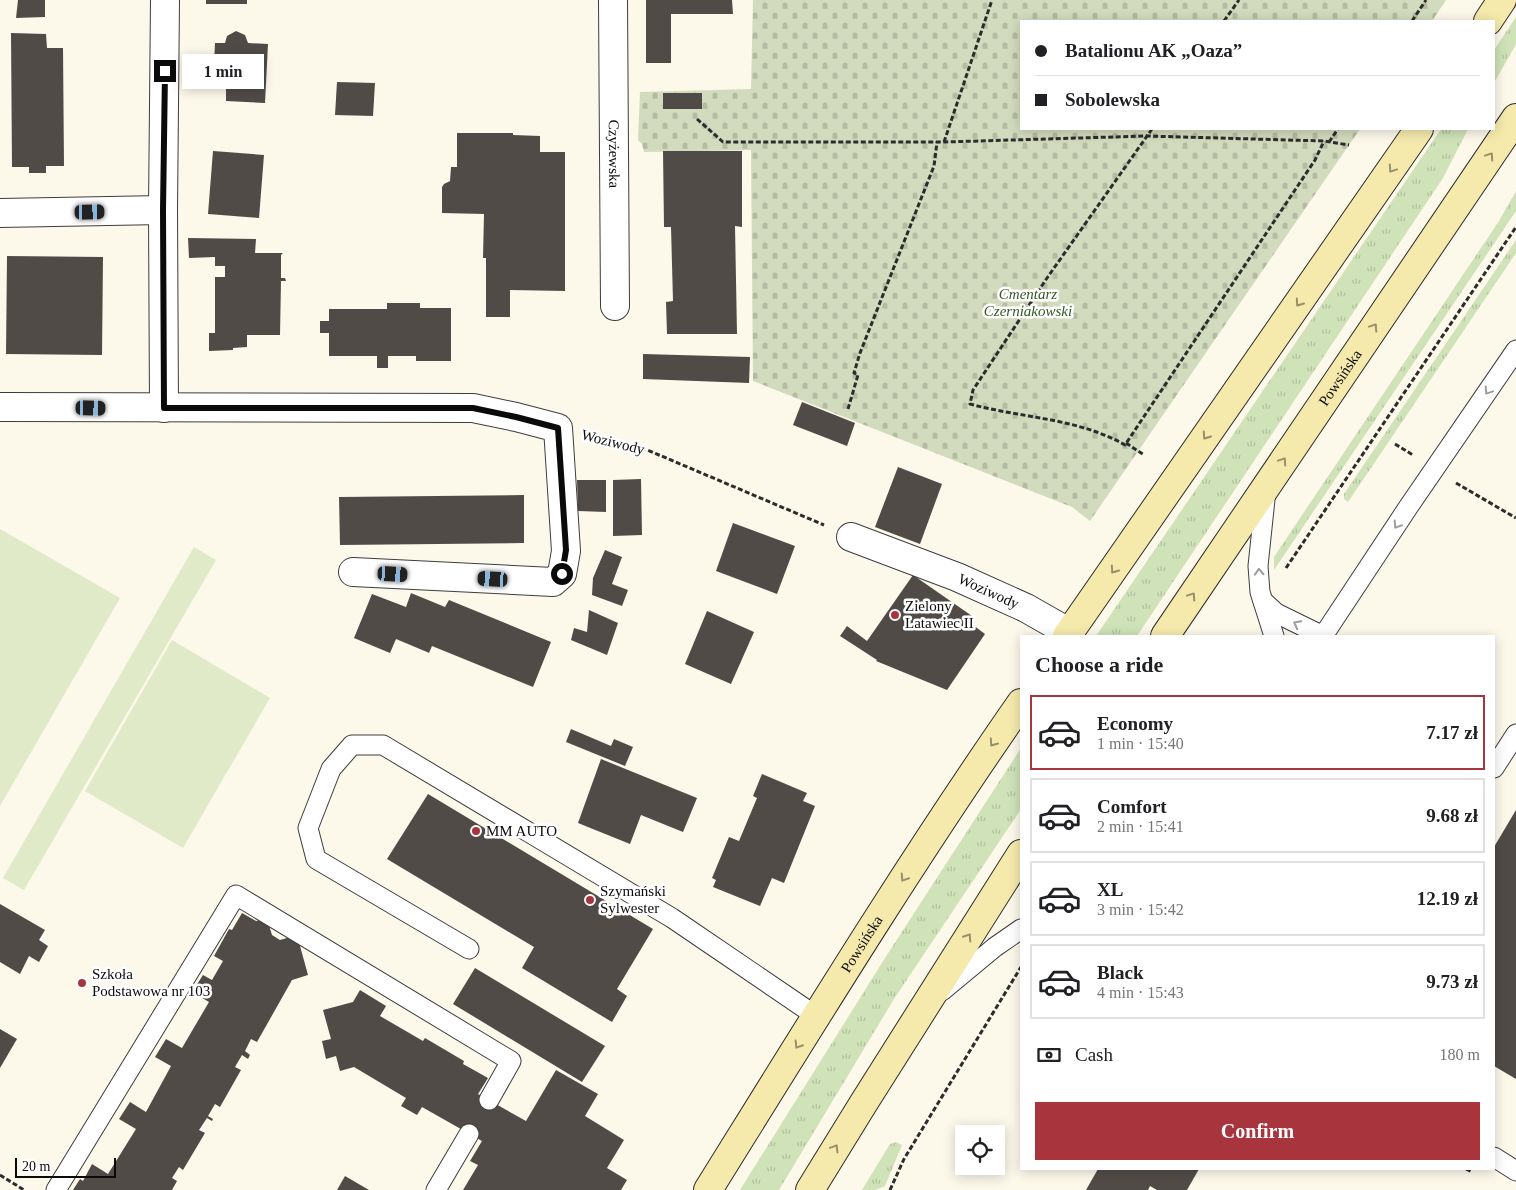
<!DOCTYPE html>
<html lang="en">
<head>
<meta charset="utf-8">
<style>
  body { margin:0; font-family:Georgia,serif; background:#f6f6f6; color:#202124; height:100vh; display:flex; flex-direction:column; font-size:19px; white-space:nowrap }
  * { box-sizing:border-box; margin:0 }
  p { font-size:16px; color:#757577 }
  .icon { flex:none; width:28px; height:28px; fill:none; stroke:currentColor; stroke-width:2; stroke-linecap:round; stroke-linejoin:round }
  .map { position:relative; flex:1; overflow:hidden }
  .panel { position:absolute; left:1020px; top:635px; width:475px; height:535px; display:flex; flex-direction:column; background:#fff; border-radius:0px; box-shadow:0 2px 12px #0003 }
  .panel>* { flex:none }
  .banner { position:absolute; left:1020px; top:20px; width:475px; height:110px; border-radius:0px; box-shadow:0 2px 12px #0003; display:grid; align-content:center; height:110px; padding:0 15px; background:#fff }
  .fabs { position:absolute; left:955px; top:1125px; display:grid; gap:10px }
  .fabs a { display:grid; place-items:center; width:50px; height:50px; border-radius:0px; background:#fff; box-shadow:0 2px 12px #0003; font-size:25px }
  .scale { position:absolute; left:15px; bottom:12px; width:101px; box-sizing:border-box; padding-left:5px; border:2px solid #0a0a0a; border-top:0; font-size:14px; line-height:18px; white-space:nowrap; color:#0a0a0a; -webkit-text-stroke:4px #fff; paint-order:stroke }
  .end { position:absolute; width:22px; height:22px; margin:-11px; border:6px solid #0a0a0a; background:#fff; box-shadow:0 0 0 2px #fff }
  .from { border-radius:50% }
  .bubble { position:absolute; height:35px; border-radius:0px; background:#fff; box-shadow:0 2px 12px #0003; font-size:16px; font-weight:800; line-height:35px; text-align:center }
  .car { position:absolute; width:15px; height:30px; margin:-15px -8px; border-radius:6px; box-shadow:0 0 4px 1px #0007; background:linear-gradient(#222 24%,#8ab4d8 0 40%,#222 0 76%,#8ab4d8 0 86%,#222 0) }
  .banner b { display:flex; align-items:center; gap:18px; height:48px; font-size:19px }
  .banner b+b { border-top:1px solid #e0e0e0 }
  .banner i { width:12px; height:12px; background:#202124 }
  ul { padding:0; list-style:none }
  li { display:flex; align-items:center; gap:15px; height:75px; margin:0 10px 8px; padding:0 5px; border:2px solid #e0e0e0; border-radius:0px }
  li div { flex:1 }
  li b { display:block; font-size:19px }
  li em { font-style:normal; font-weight:800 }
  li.selected { border-color:#a8343e }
  li>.icon { width:45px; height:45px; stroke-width:1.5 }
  h2 { padding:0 15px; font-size:22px; line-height:60px }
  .pay { display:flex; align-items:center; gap:12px; height:55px; padding:0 15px; font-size:19px }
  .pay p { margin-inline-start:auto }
  .primary-button { display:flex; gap:10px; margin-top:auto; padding:10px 15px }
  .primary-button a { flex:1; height:58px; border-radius:0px; background:#a8343e; color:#fff; font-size:20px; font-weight:800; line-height:58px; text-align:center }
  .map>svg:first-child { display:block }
  .grass { fill:url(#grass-tufts) }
  .cemetery { fill:url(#cemetery-stones) }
  .pitch { fill:#e0eac9 }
  .building { fill:#514b48 }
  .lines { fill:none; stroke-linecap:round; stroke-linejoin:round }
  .lane-casing { stroke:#3d3d3d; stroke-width:21 }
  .street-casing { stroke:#3d3d3d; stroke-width:30 }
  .secondary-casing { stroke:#2c2c2c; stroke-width:30 }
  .path { stroke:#2c2c2c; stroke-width:3; stroke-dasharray:5 2.5; stroke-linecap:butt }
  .lane { stroke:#fff; stroke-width:19 }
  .street { stroke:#fff; stroke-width:28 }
  .secondary { stroke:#f5eaac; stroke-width:28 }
  .oneway { stroke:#97906b }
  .oneway2 { stroke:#9d9d9d }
  .route { stroke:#0a0a0a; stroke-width:6 }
  .poi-dot { fill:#a8343e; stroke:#fff; stroke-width:2 }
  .labels { text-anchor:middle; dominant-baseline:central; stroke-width:5; stroke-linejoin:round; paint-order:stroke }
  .street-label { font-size:15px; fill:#0a0a0a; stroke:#fff }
  .park-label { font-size:15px; font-style:italic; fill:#315923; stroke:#fff }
  .poi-label { font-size:15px; fill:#0a0a0a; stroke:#fff; text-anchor:start }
</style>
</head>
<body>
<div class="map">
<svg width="1516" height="1190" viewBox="0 0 1516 1190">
  <defs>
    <pattern id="grass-tufts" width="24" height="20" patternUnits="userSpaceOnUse" patternTransform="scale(1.25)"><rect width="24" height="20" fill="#cfe2b8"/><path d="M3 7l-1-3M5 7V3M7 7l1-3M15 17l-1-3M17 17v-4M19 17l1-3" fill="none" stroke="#b0c19d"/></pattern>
    <pattern id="cemetery-stones" width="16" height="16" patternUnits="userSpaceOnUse" patternTransform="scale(1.25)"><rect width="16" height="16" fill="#d3dbbe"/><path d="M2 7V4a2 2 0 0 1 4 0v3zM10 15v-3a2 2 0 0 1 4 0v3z" fill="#b4bba2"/></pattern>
  </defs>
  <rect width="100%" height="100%" fill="#fcf8ea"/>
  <g class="grass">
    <path d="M1516 17V44L1494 83V50Z"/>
    <path d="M1441 129H1468L1443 178 1137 636H1096Z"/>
    <path d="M1516 191V211L1274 570V557L1280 548 1499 221Z"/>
    <path d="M1516 240V253L1348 502 1344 499V494Z"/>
    <path d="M1021 748V809L894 999 779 1190H740L885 958Z"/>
    <path d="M896 1142 902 1145 885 1186 875 1190H862L890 1144Z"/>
  </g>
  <path class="cemetery" d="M753 0H1446L1432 21H1021V129H1360L1090 521 1072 507 753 381 751 150 644 152 642 144 638 140 640 92 751 89Z"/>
  <g class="pitch">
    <path d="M0 529 120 598 0 806Z"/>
    <path d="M194 547 216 560 24 890 3 878Z"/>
    <path d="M172 640 270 698 183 848 85 791Z"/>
  </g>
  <g class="building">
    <path d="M18 0H45V17L16 18Z"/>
    <rect x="206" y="0" width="41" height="4"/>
    <path d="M646 0H732L733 14H671V63H646Z"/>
    <path d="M236 31 245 35 248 43 268 44 265 103 226 101V84H213L215 43H225L227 36Z"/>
    <path d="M11 33 46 34 47 48H63L64 166H46V173H29V167H12Z"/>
    <path d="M337 82 375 83 373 116 335 115Z"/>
    <rect x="663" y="93" width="39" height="16"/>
    <path d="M457 133H513V135L540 136V152H565V291L510 290V317H486V258H483L484 214 442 213V187L444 184 450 181 451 167H457Z"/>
    <path d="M213 151 264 155 259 218 208 214Z"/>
    <path d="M663 151H742V227L735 226 737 334H667L666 302 673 301 671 227H664Z"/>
    <path d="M188 238 256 239 255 253H283L281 255V278H285L286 281H281L280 335H247V347L233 348V350L209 351V333H215V277H225V266H215V257L189 258Z"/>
    <path d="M7 256 103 257 102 355 6 354Z"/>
    <path d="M387 303H420V308H451V361H416V356H388V368H377V356H329V333H320V321H329V309H387Z"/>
    <path d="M643 354 750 357 749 383 643 379Z"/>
    <path d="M802 402 855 423 847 446 793 425Z"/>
    <path d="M898 467 942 484 920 544 875 527Z"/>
    <path d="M641 479 642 535 613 536V480Z"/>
    <path d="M577 480H606V512L578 511Z"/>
    <path d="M524 495V543L340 545 339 497Z"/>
    <path d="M733 523 795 546 777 594 716 571Z"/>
    <path d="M605 550 622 557 612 584 628 590 622 606 592 595 593 578Z"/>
    <path d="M913 575 972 616 969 622 985 634 947 690 876 661 877 660 840 636 847 626 867 641Z"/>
    <path d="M411 593 445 607 449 600 551 642 533 687 432 646 429 653 427 652 396 639 390 653 354 638 372 594 406 607Z"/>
    <path d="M589 610 618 623 607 655 571 640 574 628 587 632Z"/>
    <path d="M707 611 754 632 731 684 685 664Z"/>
    <path d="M571 729 611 746 614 739 633 747 625 766 566 742Z"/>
    <path d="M601 759 697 798 683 832 641 815 630 844 578 823Z"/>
    <path d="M762 774 807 793 803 801 815 806 784 883 772 878 760 906 713 887 716 880 712 878 729 837 739 841 757 798 753 796Z"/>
    <path d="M428 794 653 929 617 989 627 996 612 1022 522 968 534 947 387 859Z"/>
    <path d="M1516 810V1079L1494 1066V847Z"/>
    <path d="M0 904 45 930 39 940 48 946 39 962 29 956 20 974 0 962Z"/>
    <path d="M242 913 256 921 267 919 272 935 280 940 297 935 308 975 292 980 257 1042 251 1039 245 1051 250 1055 248 1059 242 1055 235 1067 241 1070 220 1107 215 1104 208 1116 213 1119 212 1121 207 1118 199 1130 205 1133 183 1170 179 1167 172 1178 177 1181 172 1190H73L80 1179 83 1181 92 1164 108 1174 136 1129 119 1119 130 1102 146 1112 171 1066 155 1057 166 1039 182 1048 209 1002 192 992 203 975 212 980 223 961 214 956 229 929 232 930Z"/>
    <path d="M475 968 605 1046 582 1082 453 1004Z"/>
    <path d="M360 990 386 1006 380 1016 423 1041 425 1038 464 1061 463 1064 488 1078 478 1094 526 1121 556 1070 598 1094 585 1116 624 1140 607 1168 627 1180 621 1190H463L478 1165 470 1161 482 1141 422 1107 417 1115 401 1106 406 1098 354 1067 340 1071 336 1056 326 1059 322 1041 331 1039 323 1010 353 1002Z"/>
    <path d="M0 1029 17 1039 0 1068Z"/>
    <path d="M1098 1169H1199L1187 1190H1157L1150 1186 1148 1190H1086Z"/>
    <path d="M345 1176 369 1190H337Z"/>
  </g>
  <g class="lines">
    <g class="lane-casing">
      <g id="lane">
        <path d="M1266 490 1258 566 1260 592 1274 636"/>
        <path d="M1263 601 1276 613 1323 636 1409 506 1516 350"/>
        <path d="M1494 768 1516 734"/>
        <path d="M469 949 316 859 308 828 331 769 352 745H383L672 918 816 1016"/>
        <path d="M942 991 995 947 1021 929"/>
        <path d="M1494 1157 1516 1171"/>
        <path d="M56 1190 236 895 511 1061 489 1100"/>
        <path d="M436 1190 469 1134"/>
      </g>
    </g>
    <g class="street-casing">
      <g id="street">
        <path id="s1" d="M613 0 615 306"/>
        <path d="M0 213 163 210"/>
        <path d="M0 407 473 408 516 417 558 428 566 551 562 574 553 582 353 572"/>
        <path d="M164 408 163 210 165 0"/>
        <path id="s2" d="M851 537 957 577 1026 608 1070 633"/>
      </g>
    </g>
    <g class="secondary-casing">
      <g id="secondary">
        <path d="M1488 21 1502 0"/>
        <path d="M1067 636 1419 129"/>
        <path id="s3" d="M1165 636 1516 118"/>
        <path id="s4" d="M708 1190C810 1026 911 861 1021 703"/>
        <path d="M810 1190 863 1104 1021 854"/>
      </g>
    </g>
    <g class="path">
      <path d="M1224 21 1239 0"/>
      <path d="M1412 21 1426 0"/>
      <path d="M697 119 723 142H944L1147 136 1324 141 1349 145"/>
      <path d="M1152 129 1047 278 973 390 970 404C1021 418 1078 418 1125 445L1315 160 1324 141"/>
      <path d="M944 142 992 0"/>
      <path d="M1329 142 1338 129"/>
      <path d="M848 409 858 375 854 373 860 353 934 166 937 142"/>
      <path d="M590 436 645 449 824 525"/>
      <path d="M1126 443 1144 455"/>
      <path d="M1395 444 1413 455"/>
      <path d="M1456 483 1516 518"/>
      <path d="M1286 568 1516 227"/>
      <path d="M1466 1169 1472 1172"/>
      <path d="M0 1175 24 1190"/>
      <path d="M890 1190 904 1159 1021 967"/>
    </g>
    <use href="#lane" class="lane"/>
    <use href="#street" class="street"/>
    <use href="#secondary" class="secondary"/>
  </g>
  <defs><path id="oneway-chevron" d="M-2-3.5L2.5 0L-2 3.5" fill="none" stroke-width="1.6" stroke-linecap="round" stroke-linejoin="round" transform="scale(1.25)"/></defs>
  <g class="oneway">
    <use href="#oneway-chevron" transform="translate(1490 156) rotate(-56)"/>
    <use href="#oneway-chevron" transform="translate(1392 169) rotate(124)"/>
    <use href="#oneway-chevron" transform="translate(1299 303) rotate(125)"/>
    <use href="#oneway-chevron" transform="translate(1374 327) rotate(-56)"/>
    <use href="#oneway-chevron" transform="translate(1206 436) rotate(125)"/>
    <use href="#oneway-chevron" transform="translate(1283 461) rotate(-56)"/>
    <use href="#oneway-chevron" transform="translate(1114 570) rotate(125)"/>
    <use href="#oneway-chevron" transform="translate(1192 596) rotate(-56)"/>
    <use href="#oneway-chevron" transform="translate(993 743) rotate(125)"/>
    <use href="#oneway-chevron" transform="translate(904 878) rotate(123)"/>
    <use href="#oneway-chevron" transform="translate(968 937) rotate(-57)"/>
    <use href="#oneway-chevron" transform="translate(798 1045) rotate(122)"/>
    <use href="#oneway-chevron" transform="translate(835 1148) rotate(-59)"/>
  </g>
  <g class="oneway2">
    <use href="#oneway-chevron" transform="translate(1488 391) rotate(124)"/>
    <use href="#oneway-chevron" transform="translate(1397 525) rotate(123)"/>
    <use href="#oneway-chevron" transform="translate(1259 572) rotate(-93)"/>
    <use href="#oneway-chevron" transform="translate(1297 624) rotate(-152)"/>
  </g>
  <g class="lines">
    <path class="route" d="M165 71 163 210 164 408H473L516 417 558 428 566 550 562 574"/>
  </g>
  <g class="poi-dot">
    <circle cx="895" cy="615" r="5"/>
    <circle cx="476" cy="831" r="5"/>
    <circle cx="590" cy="900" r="5"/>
    <circle cx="82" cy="983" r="5"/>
  </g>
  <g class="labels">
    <g class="street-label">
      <text stroke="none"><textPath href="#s1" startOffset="154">Czyżewska</textPath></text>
      <text stroke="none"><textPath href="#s3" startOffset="312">Powsińska</textPath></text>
      <text transform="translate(613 442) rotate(14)">Woziwody</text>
      <text stroke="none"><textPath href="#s2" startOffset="148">Woziwody</textPath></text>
      <text stroke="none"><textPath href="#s4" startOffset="290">Powsińska</textPath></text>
    </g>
    <g class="park-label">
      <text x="1028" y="294">Cmentarz<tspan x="1028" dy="17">Czerniakowski</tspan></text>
    </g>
    <g class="poi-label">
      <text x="905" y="606">Zielony<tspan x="905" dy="17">Latawiec II</tspan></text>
      <text x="486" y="831">MM AUTO</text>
      <text x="600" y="891">Szymański<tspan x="600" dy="17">Sylwester</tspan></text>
      <text x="92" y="974">Szkoła<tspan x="92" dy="17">Podstawowa nr 103</tspan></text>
    </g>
  </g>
</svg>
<div class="fabs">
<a><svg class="icon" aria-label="locate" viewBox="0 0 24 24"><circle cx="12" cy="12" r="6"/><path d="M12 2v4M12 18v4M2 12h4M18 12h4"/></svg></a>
</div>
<div class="scale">20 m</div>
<i class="end from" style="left:562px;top:574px"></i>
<i class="end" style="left:165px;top:71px"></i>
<div class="bubble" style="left:182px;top:54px;width:82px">1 min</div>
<i class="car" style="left:90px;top:212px;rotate:89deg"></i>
<i class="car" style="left:91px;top:408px;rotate:91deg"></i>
<i class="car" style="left:393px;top:574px;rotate:93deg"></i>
<i class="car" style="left:493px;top:579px;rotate:273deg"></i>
<div class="banner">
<b><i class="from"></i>Batalionu AK „Oaza”</b>
<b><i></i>Sobolewska</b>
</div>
<section class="panel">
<h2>Choose a ride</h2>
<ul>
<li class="selected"><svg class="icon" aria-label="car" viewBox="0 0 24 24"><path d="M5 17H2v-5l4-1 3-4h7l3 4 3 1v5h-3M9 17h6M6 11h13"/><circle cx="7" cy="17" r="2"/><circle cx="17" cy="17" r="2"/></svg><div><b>Economy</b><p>1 min · 15:40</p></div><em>7.17 zł</em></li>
<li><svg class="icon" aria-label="car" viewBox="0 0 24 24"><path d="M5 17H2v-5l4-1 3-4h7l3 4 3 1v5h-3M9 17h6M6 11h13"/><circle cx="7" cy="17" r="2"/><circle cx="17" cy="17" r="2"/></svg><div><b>Comfort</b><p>2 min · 15:41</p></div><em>9.68 zł</em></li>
<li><svg class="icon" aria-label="car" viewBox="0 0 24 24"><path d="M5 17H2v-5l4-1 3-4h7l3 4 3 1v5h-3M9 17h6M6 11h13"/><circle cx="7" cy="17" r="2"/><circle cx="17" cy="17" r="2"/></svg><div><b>XL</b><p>3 min · 15:42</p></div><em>12.19 zł</em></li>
<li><svg class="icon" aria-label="car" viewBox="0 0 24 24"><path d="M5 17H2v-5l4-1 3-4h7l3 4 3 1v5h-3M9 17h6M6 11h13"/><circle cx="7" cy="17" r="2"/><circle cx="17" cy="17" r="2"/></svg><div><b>Black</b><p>4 min · 15:43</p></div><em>9.73 zł</em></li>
</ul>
<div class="pay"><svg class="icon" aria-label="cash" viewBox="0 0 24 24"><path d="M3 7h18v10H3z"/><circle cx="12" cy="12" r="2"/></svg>Cash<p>180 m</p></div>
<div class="primary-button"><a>Confirm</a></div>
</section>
</div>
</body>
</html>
